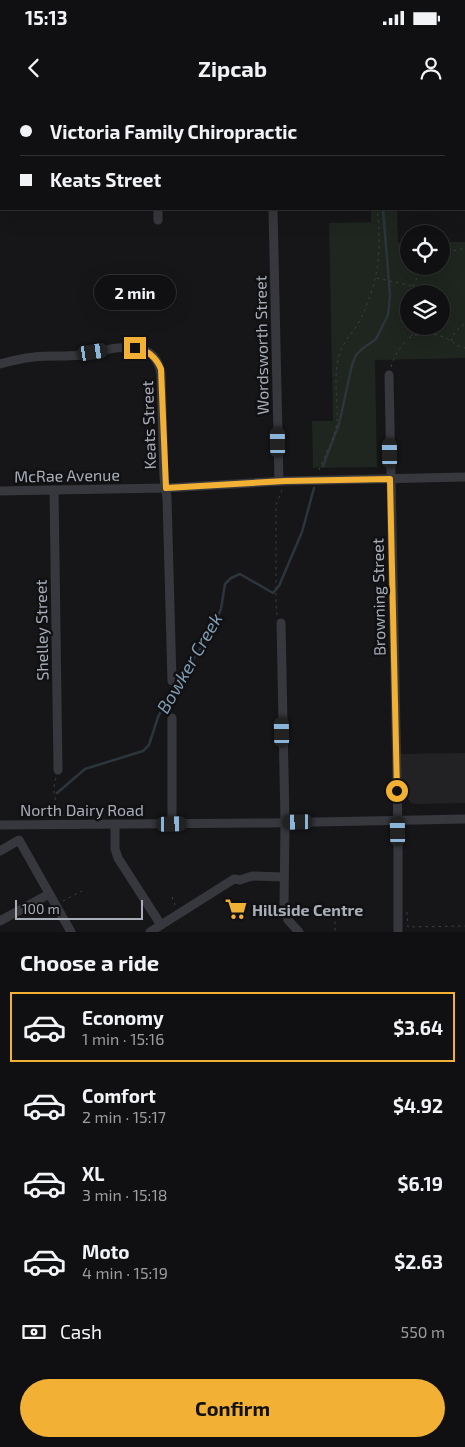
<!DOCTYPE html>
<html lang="en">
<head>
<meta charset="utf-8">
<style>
  body { margin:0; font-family:"Exo 2",sans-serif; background:#1e1e20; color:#f1f3f6; height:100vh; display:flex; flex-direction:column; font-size:19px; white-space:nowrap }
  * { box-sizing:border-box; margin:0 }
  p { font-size:16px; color:#9c9d9f }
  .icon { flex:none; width:28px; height:28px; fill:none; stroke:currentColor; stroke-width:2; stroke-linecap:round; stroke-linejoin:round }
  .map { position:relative; height:832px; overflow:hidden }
  .panel { display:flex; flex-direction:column; background:#101012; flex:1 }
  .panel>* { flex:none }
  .top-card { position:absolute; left:0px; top:0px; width:465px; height:110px; box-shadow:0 5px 20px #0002,0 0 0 1px #303032; display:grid; align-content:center; height:110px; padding:0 20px; background:#101012 }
  .controls { position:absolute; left:400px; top:125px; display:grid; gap:10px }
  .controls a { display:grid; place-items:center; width:50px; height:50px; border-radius:50%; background:#101012; box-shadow:0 5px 20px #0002,0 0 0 1px #303032; font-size:25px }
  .scale { position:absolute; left:15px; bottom:12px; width:128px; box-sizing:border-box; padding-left:5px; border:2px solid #a8adb8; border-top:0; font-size:14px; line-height:18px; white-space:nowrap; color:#a8adb8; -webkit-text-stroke:4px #111113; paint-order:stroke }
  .end { position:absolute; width:22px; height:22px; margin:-11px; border:6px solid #f2b134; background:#111; box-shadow:0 0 0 2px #111 }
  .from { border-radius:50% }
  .bubble { position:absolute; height:35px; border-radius:18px; background:#101012; box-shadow:0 5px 20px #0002,0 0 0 1px #303032; font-size:16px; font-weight:700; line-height:35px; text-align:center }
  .car { position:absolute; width:15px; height:30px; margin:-15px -8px; border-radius:6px; box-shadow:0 0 4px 1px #0007; background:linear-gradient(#222 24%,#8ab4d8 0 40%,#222 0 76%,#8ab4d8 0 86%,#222 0) }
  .top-card b { display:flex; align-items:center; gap:18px; height:48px; font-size:19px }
  .top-card b+b { border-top:1px solid #303032 }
  .top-card i { width:12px; height:12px; background:#f1f3f6 }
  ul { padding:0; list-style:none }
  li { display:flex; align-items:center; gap:15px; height:70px; margin:0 10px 8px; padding:0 10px; border:2px solid transparent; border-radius:0px }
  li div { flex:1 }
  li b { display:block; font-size:19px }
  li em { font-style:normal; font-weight:700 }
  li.selected { border-color:#f2b134 }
  li>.icon { width:45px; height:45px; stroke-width:1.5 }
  h2 { padding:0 20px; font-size:22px; line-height:60px }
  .pay { display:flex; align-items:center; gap:12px; height:55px; padding:0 20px; font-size:19px }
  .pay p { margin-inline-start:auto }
  .action { display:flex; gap:10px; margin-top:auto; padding:10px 20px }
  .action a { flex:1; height:58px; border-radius:30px; background:#f2b134; color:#111; font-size:20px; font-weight:700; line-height:58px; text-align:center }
  .status { display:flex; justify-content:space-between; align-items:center; height:35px; padding:0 25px; background:#101012; direction:ltr }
  .status svg { height:14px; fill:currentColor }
  header { display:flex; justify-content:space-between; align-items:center; height:65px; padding:0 20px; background:#101012; font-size:22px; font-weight:700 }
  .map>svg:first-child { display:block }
  .built { fill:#222225 }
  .green { fill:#1e261f; fill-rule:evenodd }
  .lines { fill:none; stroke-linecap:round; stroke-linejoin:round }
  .stream { stroke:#2c353c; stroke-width:2.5 }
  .path { stroke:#3d3f44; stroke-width:1; stroke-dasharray:2.5 4; stroke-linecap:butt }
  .minor { stroke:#37383d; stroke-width:9 }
  .route { stroke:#f2b134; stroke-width:6 }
  .labels { text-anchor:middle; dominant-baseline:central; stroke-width:5; stroke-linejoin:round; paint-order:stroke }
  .street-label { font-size:16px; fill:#a8adb8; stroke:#111113 }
  .poi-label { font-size:16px; font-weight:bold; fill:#a8adb8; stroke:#111113; text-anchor:start }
  .water-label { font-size:18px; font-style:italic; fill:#7f9bb3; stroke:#111113 }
</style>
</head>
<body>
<div class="status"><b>15:13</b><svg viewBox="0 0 49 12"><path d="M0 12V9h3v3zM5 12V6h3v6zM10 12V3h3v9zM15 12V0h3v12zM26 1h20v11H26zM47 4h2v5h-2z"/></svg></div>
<header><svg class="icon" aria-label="back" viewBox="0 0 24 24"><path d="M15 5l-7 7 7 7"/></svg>Zipcab<svg class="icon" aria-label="person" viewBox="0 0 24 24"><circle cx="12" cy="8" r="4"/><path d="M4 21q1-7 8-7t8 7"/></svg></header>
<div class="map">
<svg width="465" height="832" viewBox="0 0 465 832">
  <rect width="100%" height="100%" fill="#161618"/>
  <path class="built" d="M465 653V703L415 704 411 703 407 697 401 698 400 654Z"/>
  <path class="green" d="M371 109H397L398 143H409V166H441V142H465V258L375 260 377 367 313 368 312 321H333L329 123 371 122ZM409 194H441V226H409Z"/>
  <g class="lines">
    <g class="stream">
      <path d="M433 1V0"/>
      <path d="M323 366 339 324 352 265 356 255 362 249 376 239 388 215 390 195 383 109"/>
      <path d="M57 693 85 669 143 651 149 645 158 617 173 588 209 536 221 509 225 484 231 478 240 474 273 493 279 486 302 432 314 388"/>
    </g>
    <g class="path">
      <path d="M441 154 465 148"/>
      <path d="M377 178 412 186 414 194"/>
      <path d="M413 186 423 166"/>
      <path d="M411 236 416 231V226"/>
      <path d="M409 238C422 231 438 233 451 241 456 244 459 247 465 248"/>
      <path d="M451 241 455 232 465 223"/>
      <path d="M391 267C394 255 400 248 408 239"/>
      <path d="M319 370C325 355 336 337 337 320 338 299 333 277 339 256 342 242 354 232 360 220 379 181 382 151 377 109"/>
      <path d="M277 515 276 504V405L282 390"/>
      <path d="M170 589V610"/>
      <path d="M56 678C51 695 56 702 64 716"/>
      <path d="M61 710H75L91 715"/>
      <path d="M172 797 175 805"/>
      <path d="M63 801 82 791"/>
      <path d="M296 812H309"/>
      <path d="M407 812 408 827 465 826"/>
      <path d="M335 815V832"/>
    </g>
    <g class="minor">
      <path d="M117 0 118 1"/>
      <path d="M271 0V1"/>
      <path d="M376 0V1"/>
      <path d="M464 62H465"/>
      <path d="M0 105H1"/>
      <path d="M273 109 279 381"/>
      <path d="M158 120V109"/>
      <path d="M0 264C11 261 22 258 34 257 49 255 65 257 80 255 99 252 121 244 141 249 153 252 159 262 161 274L164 378 167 398 172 581"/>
      <path d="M389 275 398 731V832"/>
      <path d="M54 390 58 670"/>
      <path d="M0 391 166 388 285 381 465 377"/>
      <path d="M281 523 285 722 284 805 288 820 299 832"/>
      <path d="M115 724V749L118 758 161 825 234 779 240 780 252 776 284 777"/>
      <path d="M172 724V618"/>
      <path d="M0 725 269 723 465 719"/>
      <path d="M0 751 19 740 71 832"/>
      <path d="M0 821 49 794"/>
      <path d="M150 832 161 825"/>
    </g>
  </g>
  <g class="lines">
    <path class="route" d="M135 248C148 250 156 257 161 269L166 388 285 381 390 379 397 691"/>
  </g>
  <defs>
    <g id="supermarket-bare" transform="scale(1.725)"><path d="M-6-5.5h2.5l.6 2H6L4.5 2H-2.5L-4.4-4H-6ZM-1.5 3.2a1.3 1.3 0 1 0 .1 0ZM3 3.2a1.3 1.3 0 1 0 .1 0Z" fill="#f2b134" stroke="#111113" stroke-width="2.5" paint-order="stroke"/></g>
  </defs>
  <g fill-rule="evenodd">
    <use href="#supermarket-bare" x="236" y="809"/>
  </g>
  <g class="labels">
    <g class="street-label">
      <text transform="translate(261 245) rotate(-91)">Wordsworth Street</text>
      <text transform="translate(148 325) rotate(-92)">Keats Street</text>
      <text transform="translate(67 375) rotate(-1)">McRae Avenue</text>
      <text transform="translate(378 497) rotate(-91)">Browning Street</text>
      <text transform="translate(41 530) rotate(-91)">Shelley Street</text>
      <text x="82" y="709">North Dairy Road</text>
    </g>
    <g class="poi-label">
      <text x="252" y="809">Hillside Centre</text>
    </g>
    <g class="water-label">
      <text transform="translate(189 563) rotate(-60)">Bowker Creek</text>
    </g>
  </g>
</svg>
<div class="controls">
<a><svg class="icon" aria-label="locate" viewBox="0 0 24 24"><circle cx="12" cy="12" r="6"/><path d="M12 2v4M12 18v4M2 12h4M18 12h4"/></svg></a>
<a><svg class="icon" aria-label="layers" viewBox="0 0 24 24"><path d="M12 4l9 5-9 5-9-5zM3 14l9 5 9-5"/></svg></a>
</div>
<div class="scale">100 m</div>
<i class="end from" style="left:397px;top:691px"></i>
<i class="end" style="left:135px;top:248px"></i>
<div class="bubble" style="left:94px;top:175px;width:82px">2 min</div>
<i class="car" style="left:93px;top:252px;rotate:81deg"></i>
<i class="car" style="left:278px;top:342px;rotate:359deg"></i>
<i class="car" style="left:390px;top:353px;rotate:359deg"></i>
<i class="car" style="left:282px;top:632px;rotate:359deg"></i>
<i class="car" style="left:298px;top:722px;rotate:269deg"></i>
<i class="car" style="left:172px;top:724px;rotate:89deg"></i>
<i class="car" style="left:398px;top:731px;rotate:359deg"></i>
<div class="top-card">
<b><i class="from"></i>Victoria Family Chiropractic</b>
<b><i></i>Keats Street</b>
</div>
</div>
<section class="panel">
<h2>Choose a ride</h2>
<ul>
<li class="selected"><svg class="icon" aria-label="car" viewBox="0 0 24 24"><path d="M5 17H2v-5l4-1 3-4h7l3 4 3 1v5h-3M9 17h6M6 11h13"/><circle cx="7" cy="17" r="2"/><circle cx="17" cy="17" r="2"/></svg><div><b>Economy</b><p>1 min · 15:16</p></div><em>$3.64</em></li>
<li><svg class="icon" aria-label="car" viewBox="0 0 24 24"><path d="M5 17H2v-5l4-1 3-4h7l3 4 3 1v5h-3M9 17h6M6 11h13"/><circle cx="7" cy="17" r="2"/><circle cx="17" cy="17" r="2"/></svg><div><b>Comfort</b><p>2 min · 15:17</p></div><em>$4.92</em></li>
<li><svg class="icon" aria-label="car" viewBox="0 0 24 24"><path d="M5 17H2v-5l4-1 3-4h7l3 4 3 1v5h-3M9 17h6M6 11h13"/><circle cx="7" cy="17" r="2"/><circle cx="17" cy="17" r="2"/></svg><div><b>XL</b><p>3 min · 15:18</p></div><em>$6.19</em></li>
<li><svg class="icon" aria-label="car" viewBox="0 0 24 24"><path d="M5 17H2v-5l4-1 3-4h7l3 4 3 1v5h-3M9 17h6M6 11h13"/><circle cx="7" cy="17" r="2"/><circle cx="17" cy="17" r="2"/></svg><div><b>Moto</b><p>4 min · 15:19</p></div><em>$2.63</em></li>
</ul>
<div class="pay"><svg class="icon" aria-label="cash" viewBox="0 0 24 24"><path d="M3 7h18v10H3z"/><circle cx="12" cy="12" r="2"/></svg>Cash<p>550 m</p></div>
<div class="action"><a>Confirm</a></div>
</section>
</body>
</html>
